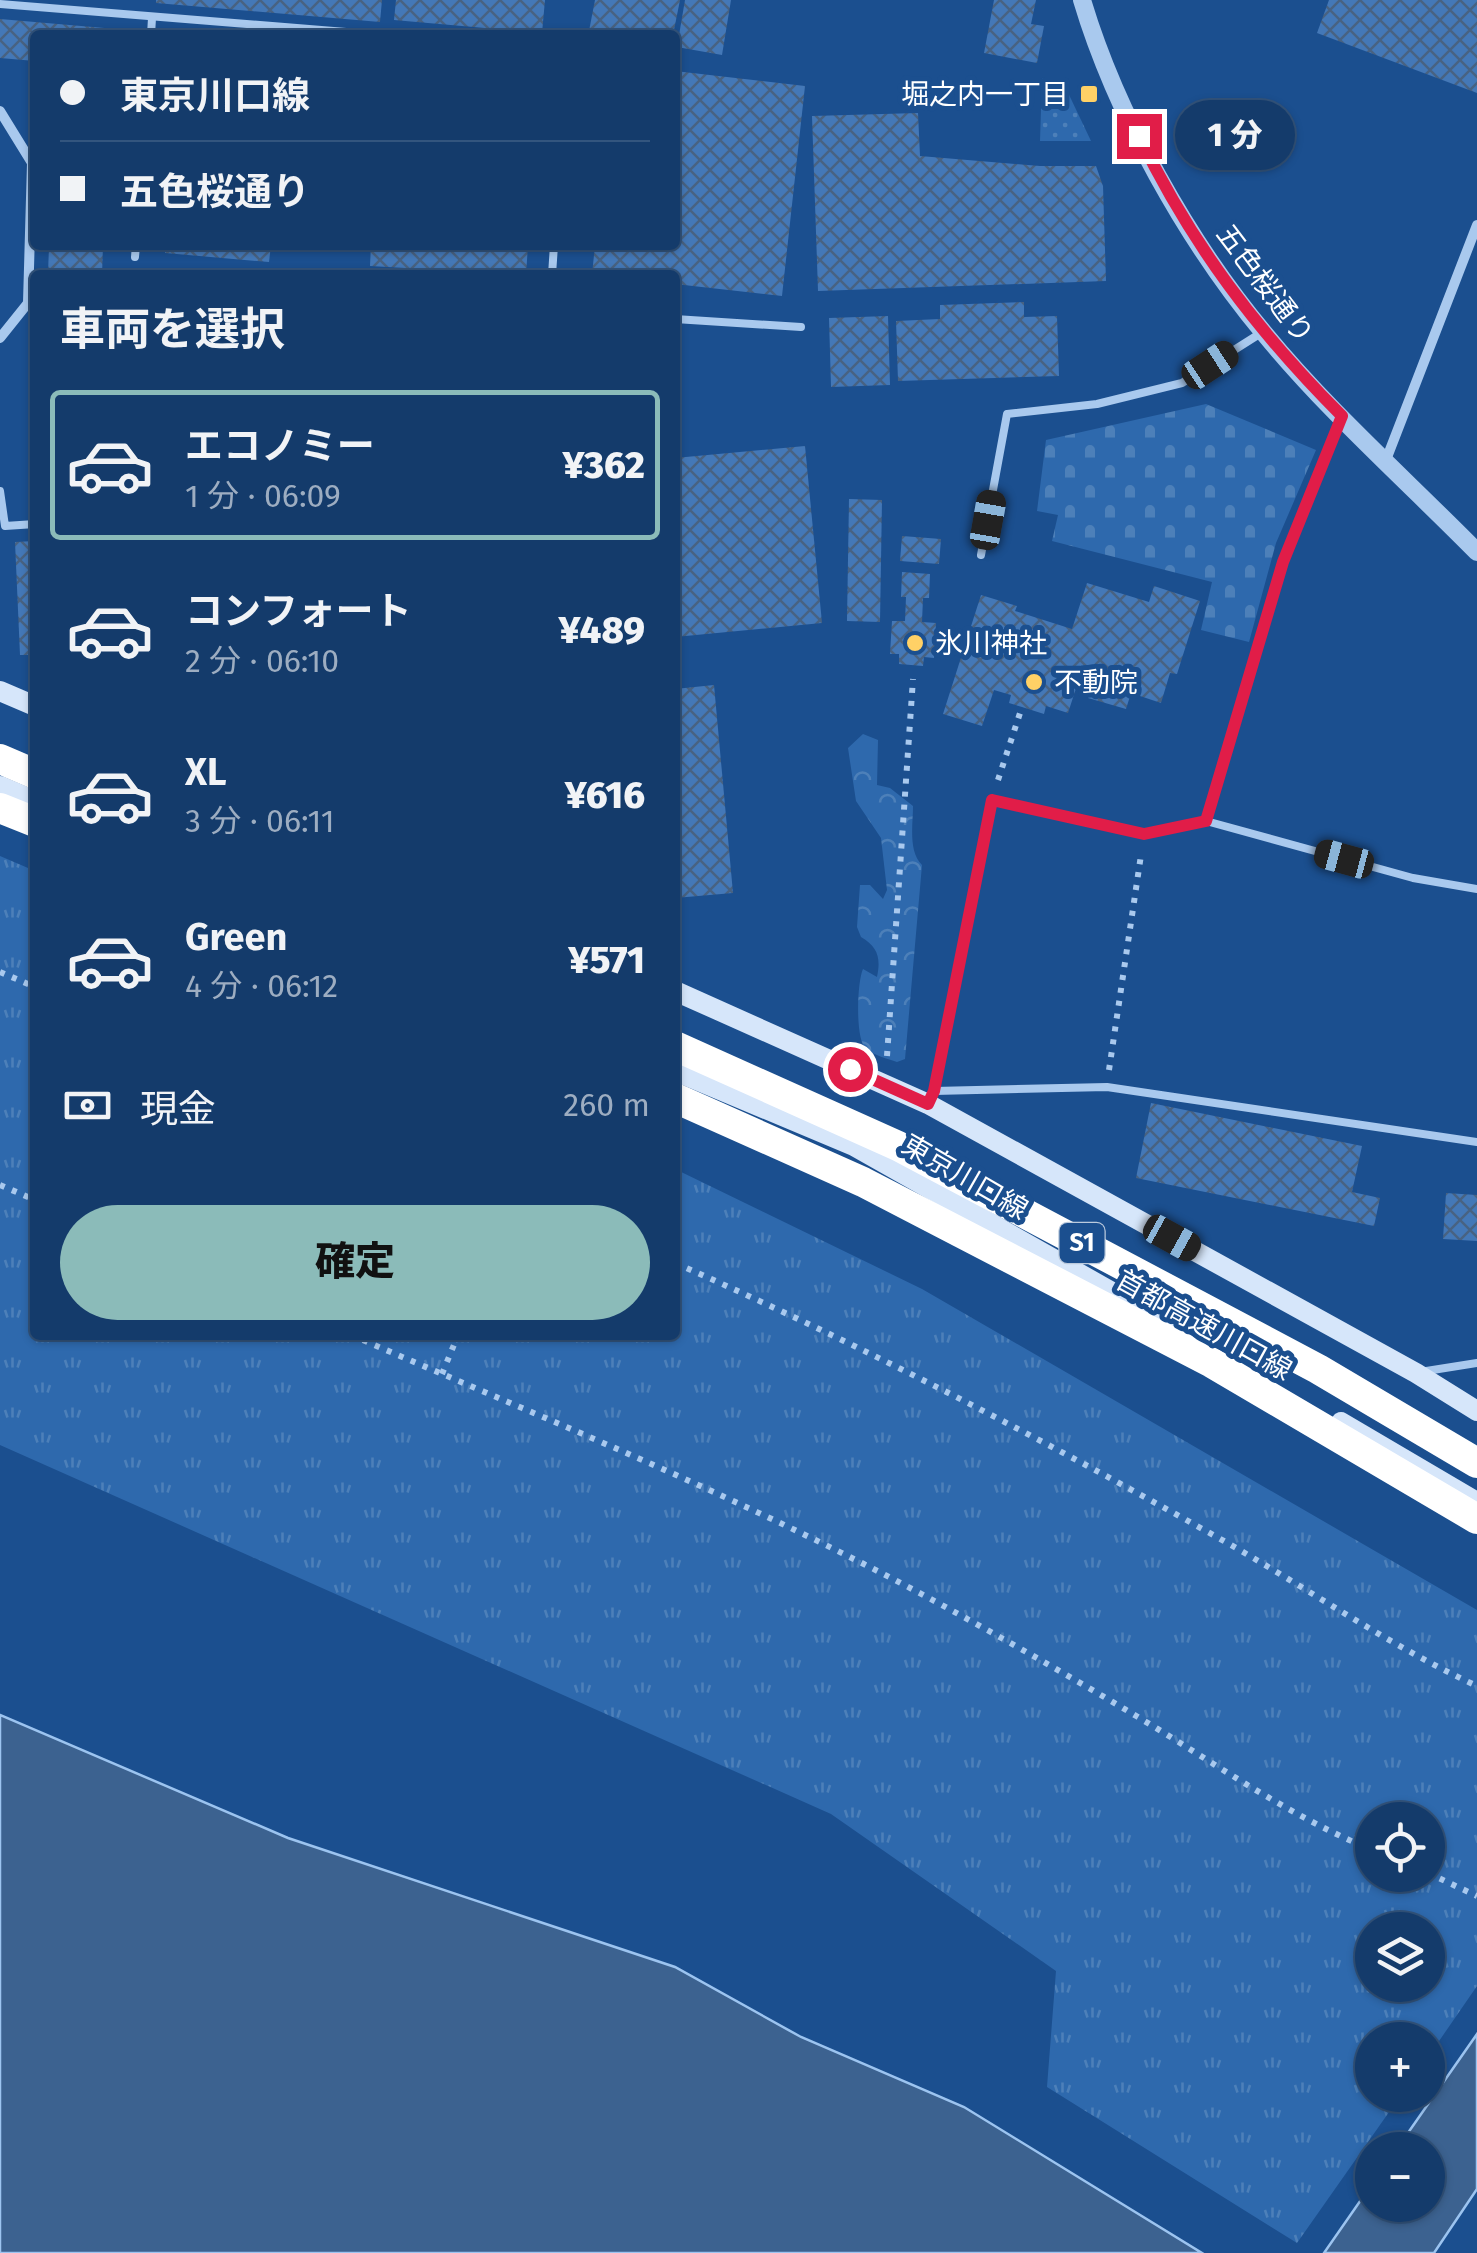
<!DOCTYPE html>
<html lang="ja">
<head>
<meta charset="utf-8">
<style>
  body { margin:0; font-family:"Fira Sans","Noto Sans JP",sans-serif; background:#1d4271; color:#f1f3f6; height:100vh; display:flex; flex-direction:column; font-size:38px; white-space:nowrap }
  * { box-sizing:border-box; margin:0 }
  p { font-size:32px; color:#9dadc1 }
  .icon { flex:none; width:55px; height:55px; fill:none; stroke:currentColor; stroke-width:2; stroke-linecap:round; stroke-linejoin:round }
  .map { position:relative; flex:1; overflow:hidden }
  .drawer { position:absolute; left:30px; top:270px; width:650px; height:1070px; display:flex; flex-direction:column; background:#143b6b; border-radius:10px; box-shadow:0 2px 8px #0004,0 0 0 2px #33557e }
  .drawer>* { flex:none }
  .guide { position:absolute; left:30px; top:30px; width:650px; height:220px; border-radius:10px; box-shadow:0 2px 8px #0004,0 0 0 2px #33557e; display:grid; align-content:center; height:220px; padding:0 30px; background:#143b6b }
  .buttons { position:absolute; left:1355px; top:1802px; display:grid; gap:20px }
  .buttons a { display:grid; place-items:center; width:90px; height:90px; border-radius:50%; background:#143b6b; box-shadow:0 2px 8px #0004,0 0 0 2px #33557e; font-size:50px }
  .end { position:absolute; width:45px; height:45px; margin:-22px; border:12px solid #e11d48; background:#fff; box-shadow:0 0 0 5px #fff }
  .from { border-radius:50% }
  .bubble { position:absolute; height:70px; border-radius:35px; background:#143b6b; box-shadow:0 2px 8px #0004,0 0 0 2px #33557e; font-size:32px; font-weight:800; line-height:70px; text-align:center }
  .car { position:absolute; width:30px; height:60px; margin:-30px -15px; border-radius:12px; box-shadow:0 0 8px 2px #0007; background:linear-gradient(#222 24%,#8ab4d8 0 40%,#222 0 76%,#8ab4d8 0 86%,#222 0) }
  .guide b { display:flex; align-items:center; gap:35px; height:95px; font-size:38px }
  .guide b+b { border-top:2px solid #33557e }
  .guide i { width:25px; height:25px; background:#f1f3f6 }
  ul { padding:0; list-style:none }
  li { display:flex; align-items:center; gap:30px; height:150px; margin:0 20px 15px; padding:0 10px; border:5px solid transparent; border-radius:10px }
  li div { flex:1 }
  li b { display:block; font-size:38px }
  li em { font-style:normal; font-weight:800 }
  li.on { border-color:#8bbbb9 }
  li>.icon { width:90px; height:90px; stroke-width:1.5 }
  h2 { padding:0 30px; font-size:45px; line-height:120px }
  .pay { display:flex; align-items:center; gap:25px; height:110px; padding:0 30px; font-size:38px }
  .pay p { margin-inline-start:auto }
  .cta { display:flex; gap:20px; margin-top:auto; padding:20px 30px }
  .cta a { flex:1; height:115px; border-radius:60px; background:#8bbbb9; color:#111; font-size:40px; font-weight:800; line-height:115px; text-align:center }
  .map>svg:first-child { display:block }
  .grass { fill:url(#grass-tufts); fill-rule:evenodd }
  .forest { fill:url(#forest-crowns) }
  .cemetery { fill:url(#cemetery-stones) }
  .park { fill:url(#park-dots) }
  .water { fill:#3c6290; stroke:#9cc4f0; stroke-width:2.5 }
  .building { fill:url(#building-cross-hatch) }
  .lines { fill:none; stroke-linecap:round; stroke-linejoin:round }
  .path { stroke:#a9c9ee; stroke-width:6; stroke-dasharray:5 8; stroke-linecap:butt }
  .service { stroke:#a9c9ee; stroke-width:8 }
  .minor { stroke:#a9c9ee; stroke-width:10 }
  .tertiary { stroke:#a9c9ee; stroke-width:18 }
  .secondary { stroke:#d6e6fa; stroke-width:20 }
  .motorway { stroke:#fff; stroke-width:30 }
  .route { stroke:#e11d48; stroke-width:12 }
  .poi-dot { fill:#ffd166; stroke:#1b4f8f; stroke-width:4 }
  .labels { text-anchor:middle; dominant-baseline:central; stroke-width:10; stroke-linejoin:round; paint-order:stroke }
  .shield { fill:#1b4f8f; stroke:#bbcadd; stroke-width:2.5 }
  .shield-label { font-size:25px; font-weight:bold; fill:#fff }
  .poi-label { font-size:28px; fill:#fff; stroke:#1b4f8f; text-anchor:start }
  .street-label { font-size:28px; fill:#fff; stroke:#1b4f8f }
</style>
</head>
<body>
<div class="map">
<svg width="1477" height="2253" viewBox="0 0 1477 2253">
  <defs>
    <pattern id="grass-tufts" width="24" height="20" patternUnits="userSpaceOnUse" patternTransform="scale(2.5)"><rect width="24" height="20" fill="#2e69ad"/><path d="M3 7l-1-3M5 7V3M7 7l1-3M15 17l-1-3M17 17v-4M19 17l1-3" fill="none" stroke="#4d80b9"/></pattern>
    <pattern id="forest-crowns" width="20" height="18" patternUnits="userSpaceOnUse" patternTransform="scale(2.5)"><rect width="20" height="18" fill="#2e69ad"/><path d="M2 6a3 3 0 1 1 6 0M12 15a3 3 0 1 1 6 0" fill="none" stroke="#4d80b9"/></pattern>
    <pattern id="cemetery-stones" width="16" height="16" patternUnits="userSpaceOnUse" patternTransform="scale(2.5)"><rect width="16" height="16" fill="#2e69ad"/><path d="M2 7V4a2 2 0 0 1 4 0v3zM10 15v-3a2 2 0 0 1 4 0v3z" fill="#4d80b9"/></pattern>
    <pattern id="park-dots" width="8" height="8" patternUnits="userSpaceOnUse" patternTransform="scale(2.5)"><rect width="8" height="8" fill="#2e69ad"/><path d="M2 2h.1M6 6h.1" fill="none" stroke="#4d80b9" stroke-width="1.8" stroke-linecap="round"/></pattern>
    <pattern id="building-cross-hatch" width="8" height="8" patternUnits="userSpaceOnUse" patternTransform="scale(2.5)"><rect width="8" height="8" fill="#4478b7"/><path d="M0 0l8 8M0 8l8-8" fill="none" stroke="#486282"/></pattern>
  </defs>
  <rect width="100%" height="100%" fill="#1b4f8f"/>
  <path class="grass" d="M0 856 35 871V1335H675V1169L922 1289 1477 1610V1986L1428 2057V2040H1372V2095H1401L1297 2243 1047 2087 1056 1971 831 1814 0 1445ZM1372 1820H1428V1875H1372ZM1372 1930H1428V1985H1372Z"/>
  <path class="forest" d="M863 734 878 740 877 785 890 788 913 806C913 825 908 851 922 865L905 1059 897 1062C888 1059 874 1055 866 1049 855 1040 857 982 863 969L877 977C881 958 878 947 861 937L857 927 860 885H870L883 899 887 890 881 838 856 801 848 748Z"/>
  <path class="cemetery" d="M1206 404 1316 450 1276 543 1249 642 1201 630 1212 582 1052 541 1058 515 1037 511 1046 440Z"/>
  <path class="park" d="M1042 78H1061L1091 141H1040Z"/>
  <g class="water">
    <path d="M0 1715 288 1838 675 1967 801 2037 964 2107 1202 2253H0Z"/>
    <path d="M1477 2034V2189L1434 2253H1324L1372 2184V2205H1428V2150H1396Z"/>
  </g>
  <g class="building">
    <path d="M156 0H382L380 22 156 3Z"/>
    <path d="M396 0H545L542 33 394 20Z"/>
    <path d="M595 0H680L673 35H609L589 31Z"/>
    <path d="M685 0H731L722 55 677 47Z"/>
    <path d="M994 0H1036L1031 24 1044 26 1037 63 984 53Z"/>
    <path d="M1329 0H1477V93L1317 33Z"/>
    <path d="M0 19 116 29V35H35V61L0 58Z"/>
    <path d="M675 71 805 86 782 296 675 284V275H592L595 245H675Z"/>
    <path d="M918 113 920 156 1040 166H1096L1103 186 1106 281 818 291 812 116Z"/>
    <path d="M49 245H103L102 275H48Z"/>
    <path d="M165 245H271L269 262 165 253Z"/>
    <path d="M371 245H528L526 275 370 266Z"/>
    <path d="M1024 302V317L1057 316 1059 376 898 381 896 321 940 319V305Z"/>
    <path d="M888 316 890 385 831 387 829 318Z"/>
    <path d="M805 446 822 623 675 637V458Z"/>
    <path d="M849 499 882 500 880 622 847 621Z"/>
    <path d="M902 536 941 539 939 564 900 561Z"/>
    <path d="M35 541V655H20L15 542Z"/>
    <path d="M902 572 930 574 929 598H923L922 622 936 623 934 658 924 657 923 666 899 664V654H890L892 621H905L906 597H901Z"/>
    <path d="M1087 583 1149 602 1154 586 1200 601 1177 674 1170 673 1161 703 1131 693 1126 709 1088 698 1093 683 1079 679 1068 713 1046 706 1044 714 1022 707 1009 703 1011 695 994 690 982 726 943 714 981 595 1017 606 1015 611 1072 629Z"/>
    <path d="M714 685 733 893 675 898V689Z"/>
    <path d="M1151 1103 1362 1146 1352 1192 1380 1198 1374 1226 1136 1178Z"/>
    <path d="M1446 1193 1477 1195V1241L1443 1239Z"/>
  </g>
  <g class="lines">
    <g class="path">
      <path d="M998 780 1022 707"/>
      <path d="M0 972 35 987"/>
      <path d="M887 1056 913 679"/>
      <path d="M1109 1070 1141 855"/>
      <path d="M0 1185 35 1200"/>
      <path d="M675 1263C860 1344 1038 1437 1215 1536 1303 1585 1386 1644 1477 1686"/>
      <path d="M351 1335C553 1422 758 1504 951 1610 1022 1649 1092 1689 1161 1731 1230 1774 1297 1819 1372 1850"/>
      <path d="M442 1374 458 1335"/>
      <path d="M1428 1873 1477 1896"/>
    </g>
    <g class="service">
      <path d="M0 4 383 35"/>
      <path d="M151 35 152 18"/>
      <path d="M135 257 136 245"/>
      <path d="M552 275 554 245"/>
      <path d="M675 319 801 327"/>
      <path d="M0 491 5 526 35 524"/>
      <path d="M981 555 1007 414 1097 404 1182 383 1261 333"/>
      <path d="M1206 821 1283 562 1341 418"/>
      <path d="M934 1091 992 801 1145 834 1206 821 1413 878 1477 889"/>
      <path d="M933 1094 934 1091 1107 1087 1477 1142"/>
      <path d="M1420 1372 1477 1363"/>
    </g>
    <g class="minor">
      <path d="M0 111 32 163 28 303 0 338"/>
      <path d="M1386 460 1477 225"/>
    </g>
    <path class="tertiary" d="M1082 0C1116 114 1188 242 1264 333 1328 411 1406 480 1477 552"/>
    <g class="secondary">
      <path d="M0 691 35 706"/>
      <path d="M0 786 35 801"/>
      <path d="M675 991 928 1104 1416 1373 1477 1411"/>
      <path d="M675 1071 854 1146 1172 1326"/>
      <path d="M1341 1422 1477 1502"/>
    </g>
    <g class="motorway">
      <path d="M0 759 35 774"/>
      <path d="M0 808 35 822"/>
      <path d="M675 1046 898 1146 1318 1369 1477 1463"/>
      <path d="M675 1098 863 1182 1212 1363 1477 1519"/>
    </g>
  </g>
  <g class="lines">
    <path class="route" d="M850 1069 928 1104 934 1091 992 800 1144 834 1206 821 1283 562 1342 416C1257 331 1192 245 1139 136"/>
  </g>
  <g class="poi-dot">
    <rect x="1079" y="84" width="20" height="20" rx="5"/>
    <circle cx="915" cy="643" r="10"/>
    <circle cx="1034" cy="682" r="10"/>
  </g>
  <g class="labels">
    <rect class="shield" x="1059.5" y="1223" width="45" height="40" rx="8"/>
    <g class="shield-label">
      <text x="1082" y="1243">S1</text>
    </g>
    <g class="poi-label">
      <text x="1069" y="94" text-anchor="end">堀之内一丁目</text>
      <text x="935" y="643">氷川神社</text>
      <text x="1054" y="682">不動院</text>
    </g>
    <g class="street-label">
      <text transform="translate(1265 284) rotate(53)">五色桜通り</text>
      <text transform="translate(965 1177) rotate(30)">東京川口線</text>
      <text transform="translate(1204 1325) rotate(29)">首都高速川口線</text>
    </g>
  </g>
</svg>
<div class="buttons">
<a><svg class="icon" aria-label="locate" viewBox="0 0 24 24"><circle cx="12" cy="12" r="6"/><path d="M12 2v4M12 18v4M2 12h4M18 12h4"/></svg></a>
<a><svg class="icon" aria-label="layers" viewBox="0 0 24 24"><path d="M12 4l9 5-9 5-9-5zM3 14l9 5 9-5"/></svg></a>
<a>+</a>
<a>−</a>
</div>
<i class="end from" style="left:850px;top:1069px"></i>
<i class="end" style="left:1139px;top:136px"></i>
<div class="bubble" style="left:1175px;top:100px;width:120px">1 分</div>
<i class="car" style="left:1210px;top:365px;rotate:57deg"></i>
<i class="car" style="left:988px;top:520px;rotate:10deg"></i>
<i class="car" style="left:1344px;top:859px;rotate:285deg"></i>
<i class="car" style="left:1172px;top:1238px;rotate:119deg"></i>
<div class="guide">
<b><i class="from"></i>東京川口線</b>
<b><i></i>五色桜通り</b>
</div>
<section class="drawer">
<h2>車両を選択</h2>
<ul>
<li class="on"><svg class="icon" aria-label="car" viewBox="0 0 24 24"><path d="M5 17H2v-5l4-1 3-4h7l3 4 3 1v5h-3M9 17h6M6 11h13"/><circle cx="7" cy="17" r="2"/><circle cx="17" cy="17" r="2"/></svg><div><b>エコノミー</b><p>1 分 · 06:09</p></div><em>¥362</em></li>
<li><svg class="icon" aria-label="car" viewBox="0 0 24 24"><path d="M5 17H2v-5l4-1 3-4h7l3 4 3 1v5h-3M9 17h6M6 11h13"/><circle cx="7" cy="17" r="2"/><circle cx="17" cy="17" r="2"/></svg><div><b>コンフォート</b><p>2 分 · 06:10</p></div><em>¥489</em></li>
<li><svg class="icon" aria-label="car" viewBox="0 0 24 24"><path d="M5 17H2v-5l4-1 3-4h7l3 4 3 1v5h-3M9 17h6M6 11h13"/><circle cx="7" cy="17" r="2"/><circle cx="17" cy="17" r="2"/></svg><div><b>XL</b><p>3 分 · 06:11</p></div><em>¥616</em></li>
<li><svg class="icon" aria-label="car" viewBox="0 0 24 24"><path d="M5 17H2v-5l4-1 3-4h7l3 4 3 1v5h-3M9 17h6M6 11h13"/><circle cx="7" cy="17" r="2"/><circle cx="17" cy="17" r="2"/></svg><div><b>Green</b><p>4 分 · 06:12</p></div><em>¥571</em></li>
</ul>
<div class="pay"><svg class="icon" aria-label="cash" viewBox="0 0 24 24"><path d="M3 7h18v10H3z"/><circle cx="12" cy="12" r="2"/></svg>現金<p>260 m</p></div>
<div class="cta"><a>確定</a></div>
</section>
</div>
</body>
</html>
